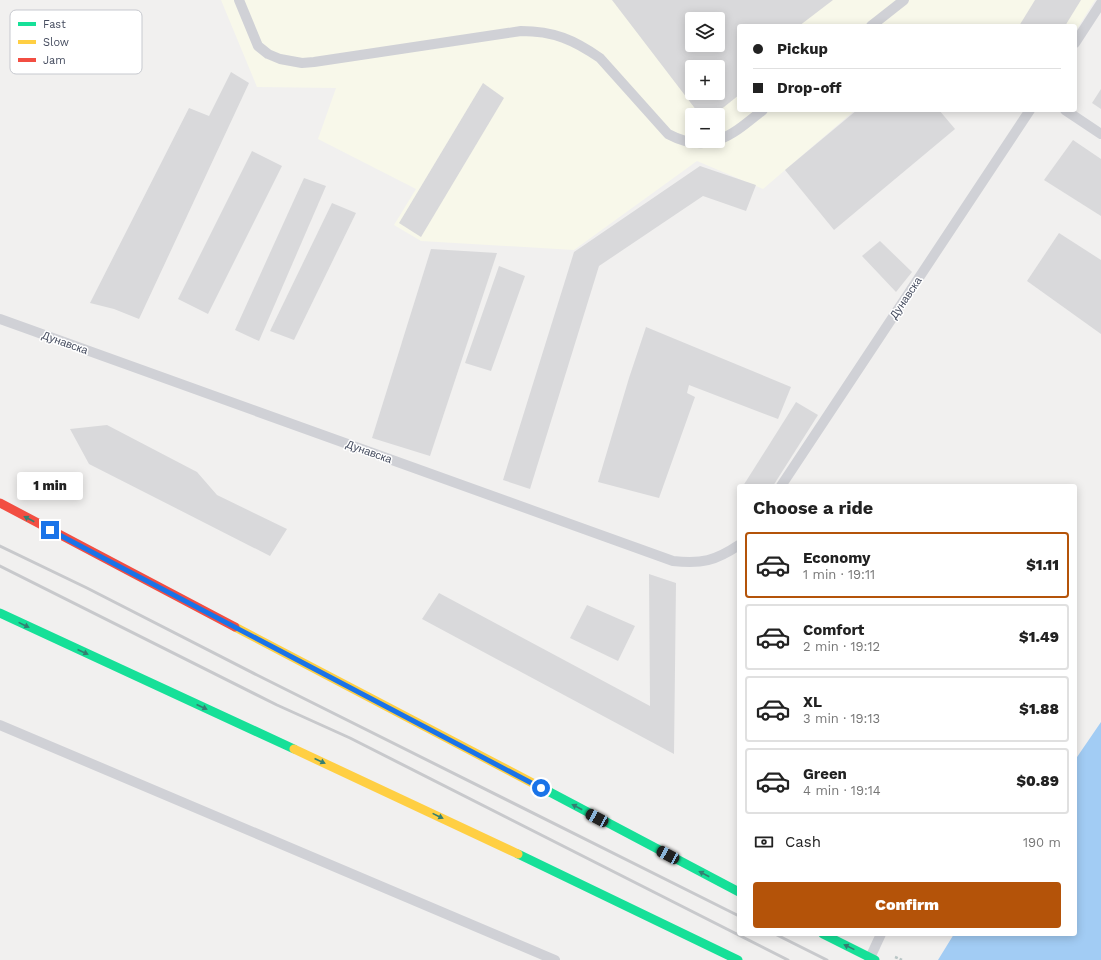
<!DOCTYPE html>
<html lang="en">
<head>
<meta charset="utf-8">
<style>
  body { margin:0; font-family:"Work Sans",sans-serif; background:#f6f6f6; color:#222; height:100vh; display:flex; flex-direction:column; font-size:15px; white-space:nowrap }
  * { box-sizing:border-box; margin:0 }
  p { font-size:13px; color:#767676 }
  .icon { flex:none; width:22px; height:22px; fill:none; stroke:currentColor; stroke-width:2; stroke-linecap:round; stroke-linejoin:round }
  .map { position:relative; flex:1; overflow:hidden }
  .side { position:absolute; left:737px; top:484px; width:340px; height:452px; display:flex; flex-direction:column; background:#fff; border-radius:4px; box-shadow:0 2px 10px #0003 }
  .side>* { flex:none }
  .banner { position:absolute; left:737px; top:24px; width:340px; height:88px; border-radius:4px; box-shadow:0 2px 10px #0003; display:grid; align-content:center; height:88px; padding:0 16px; background:#fff }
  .tools { position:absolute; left:685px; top:12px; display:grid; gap:8px }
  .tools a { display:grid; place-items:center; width:40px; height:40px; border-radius:4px; background:#fff; box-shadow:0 2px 10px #0003; font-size:20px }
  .end { position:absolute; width:18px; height:18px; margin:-9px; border:5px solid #1a73e8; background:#fff; box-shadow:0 0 0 2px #fff }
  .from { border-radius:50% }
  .bubble { position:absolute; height:28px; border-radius:4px; background:#fff; box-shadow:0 2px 10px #0003; font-size:13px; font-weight:800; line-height:28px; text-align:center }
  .car { position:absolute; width:12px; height:24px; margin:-12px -6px; border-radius:5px; box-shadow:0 0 3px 1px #0007; background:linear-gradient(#222 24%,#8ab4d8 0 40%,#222 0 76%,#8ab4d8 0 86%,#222 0) }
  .banner b { display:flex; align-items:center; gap:14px; height:38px; font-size:15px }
  .banner b+b { border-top:1px solid #e0e0e0 }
  .banner i { width:10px; height:10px; background:#222 }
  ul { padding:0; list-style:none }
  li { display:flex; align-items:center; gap:12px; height:66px; margin:0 8px 6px; padding:0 8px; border:2px solid #e0e0e0; border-radius:4px }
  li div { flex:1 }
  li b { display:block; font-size:15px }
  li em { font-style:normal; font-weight:800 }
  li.on { border-color:#b45309 }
  li>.icon { width:36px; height:36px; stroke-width:1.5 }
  h2 { padding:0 16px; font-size:18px; line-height:48px }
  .pay { display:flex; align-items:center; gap:10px; height:44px; padding:0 16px; font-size:15px }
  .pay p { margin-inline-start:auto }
  .primary-button { display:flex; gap:8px; margin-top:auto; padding:8px 16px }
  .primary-button a { flex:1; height:46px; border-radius:4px; background:#b45309; color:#fff; font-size:16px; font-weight:800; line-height:46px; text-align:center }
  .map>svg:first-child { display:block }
  .commercial { fill:#f8f8ea; fill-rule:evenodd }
  .water { fill:#a2ccf4 }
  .building { fill:#d9d9db; fill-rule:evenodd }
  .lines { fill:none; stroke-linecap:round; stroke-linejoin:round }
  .lane { stroke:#d0d1d6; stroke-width:10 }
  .fast { stroke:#16e098; stroke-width:9 }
  .slow { stroke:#ffcf43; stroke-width:9 }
  .jam { stroke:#f24e42; stroke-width:9 }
  .rail { stroke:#c8c9cc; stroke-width:3 }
  .path-bridge { stroke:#b9c6c6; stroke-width:2.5; stroke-dasharray:3 2; stroke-linecap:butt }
  .fast-bridge { stroke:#16e098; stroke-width:9 }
  .oneway { fill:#347f72 }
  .route { stroke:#1a73e8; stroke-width:5 }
  .labels { text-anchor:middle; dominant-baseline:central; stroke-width:3; stroke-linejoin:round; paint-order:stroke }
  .street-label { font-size:11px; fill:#444b5e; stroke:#fff }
  .key { fill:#fff; stroke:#c7c9cf; stroke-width:1 }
  .key-label { font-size:11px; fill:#444b5e }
</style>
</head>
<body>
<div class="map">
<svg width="1101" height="960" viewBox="0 0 1101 960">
  <rect width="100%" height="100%" fill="#f1f0ef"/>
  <path class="commercial" d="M221 0H1095L1075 32V26H739V110H855L763 189 697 161 574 250 421 241 394 225 416 189 318 139 336 88 257 87ZM692 19H718V45H692ZM692 67H718V93H692ZM692 115H718V141H692Z"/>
  <path class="water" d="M1101 722V960H938L954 934H1075V760Z"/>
  <g class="building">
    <path d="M612 0H833L799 26H739V73L737 74 739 95 714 115H700ZM692 19H718V45H692ZM692 67H718V93H692Z"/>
    <path d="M1035 0H1081L1065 26H1019Z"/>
    <path d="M231 72 249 83 139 319 114 309 90 303 189 108 209 116Z"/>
    <path d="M483 83 504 98 421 237 399 223Z"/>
    <path d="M1101 89V109L1092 103Z"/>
    <path d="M857 110H939L955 129 834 230 785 170Z"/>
    <path d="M1073 140 1101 159V216L1044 180Z"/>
    <path d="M252 151 282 166 208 314 178 299Z"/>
    <path d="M700 166 756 185 746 211 703 196 599 266 530 489 503 480 574 252Z"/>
    <path d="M304 178 326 186 259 341 235 330Z"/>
    <path d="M332 203 356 213 294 340 270 331Z"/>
    <path d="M1059 233 1101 260V334L1027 281Z"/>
    <path d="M880 241 912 272 896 292 862 256Z"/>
    <path d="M431 249 497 253 430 456 372 438Z"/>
    <path d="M499 266 525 276 491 371 465 363Z"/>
    <path d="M646 327 791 387 778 419 689 385 687 393 695 397 659 498 598 482 629 378Z"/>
    <path d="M796 402 818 415 773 486H743Z"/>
    <path d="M107 425 197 472 217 495 287 529 270 556 89 464 70 429Z"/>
    <path d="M649 574 676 583 674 754 422 619 439 593 650 706Z"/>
    <path d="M587 605 635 626 618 661 570 638Z"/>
  </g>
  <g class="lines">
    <g class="lane">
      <path d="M239 0 258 46 268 54 280 59 302 63 314 62 521 31C554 31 574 40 600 58L668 134C683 142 699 146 716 141"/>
      <path d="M871 26 904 0"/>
      <path d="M1075 43 1101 3"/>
      <path d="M1065 110 1101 134"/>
      <path d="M718 140C735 134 749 121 763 110"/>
      <path d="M0 319 673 561C702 564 715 561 739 545"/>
      <path d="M781 486 1030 110"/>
      <path d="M0 725 555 960"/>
      <path d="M869 960 881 934"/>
    </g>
    <g class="fast">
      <path d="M0 613 294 749"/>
      <path d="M544 789 739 892"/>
      <path d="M518 854 738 960"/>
    </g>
    <g class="slow">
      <path d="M235 627 544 789"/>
      <path d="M294 749 518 854"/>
    </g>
    <path class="jam" d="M0 503 235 627"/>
    <g class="rail">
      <path d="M0 546 87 588 257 675 739 916"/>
      <path d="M0 566 277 705 350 738 788 960"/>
      <path d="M775 934 827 960"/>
    </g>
    <path class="path-bridge" d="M895 957 902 960"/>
    <path class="fast-bridge" d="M823 934 875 960"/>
  </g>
  <defs><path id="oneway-solid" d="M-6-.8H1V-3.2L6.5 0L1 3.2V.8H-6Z"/></defs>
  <g class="oneway">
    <use href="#oneway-solid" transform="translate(29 519) rotate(-152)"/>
    <use href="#oneway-solid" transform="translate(24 625) rotate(26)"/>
    <use href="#oneway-solid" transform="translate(83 652) rotate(25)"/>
    <use href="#oneway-solid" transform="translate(202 707) rotate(25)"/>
    <use href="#oneway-solid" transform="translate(320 761) rotate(25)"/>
    <use href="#oneway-solid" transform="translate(577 807) rotate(-152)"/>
    <use href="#oneway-solid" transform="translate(438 816) rotate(26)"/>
    <use href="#oneway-solid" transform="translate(704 874) rotate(-152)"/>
    <use href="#oneway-solid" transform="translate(849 947) rotate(-154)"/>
  </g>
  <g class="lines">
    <path class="route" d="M50 530 541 788"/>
  </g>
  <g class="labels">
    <g class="street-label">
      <text transform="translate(906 298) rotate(-56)">Дунавска</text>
      <text transform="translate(65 343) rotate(20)">Дунавска</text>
      <text transform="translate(369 452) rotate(20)">Дунавска</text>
    </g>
  </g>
  <rect x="10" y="10" width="132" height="64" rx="6" class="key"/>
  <rect x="18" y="22" width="18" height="4" fill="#16e098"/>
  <rect x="18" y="40" width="18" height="4" fill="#ffcf43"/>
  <rect x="18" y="58" width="18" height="4" fill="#f24e42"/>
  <g class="key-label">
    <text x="43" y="28">Fast</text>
    <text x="43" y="46">Slow</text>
    <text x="43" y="64">Jam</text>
  </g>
</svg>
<div class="tools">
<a><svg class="icon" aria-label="layers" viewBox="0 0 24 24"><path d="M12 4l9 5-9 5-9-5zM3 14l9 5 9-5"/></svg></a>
<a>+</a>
<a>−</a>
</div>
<i class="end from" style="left:541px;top:788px"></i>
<i class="end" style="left:50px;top:530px"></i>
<div class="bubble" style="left:17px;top:472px;width:66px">1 min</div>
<i class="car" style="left:597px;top:818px;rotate:298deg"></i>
<i class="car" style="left:668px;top:855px;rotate:298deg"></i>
<div class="banner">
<b><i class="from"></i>Pickup</b>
<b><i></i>Drop-off</b>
</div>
<section class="side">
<h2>Choose a ride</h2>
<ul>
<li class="on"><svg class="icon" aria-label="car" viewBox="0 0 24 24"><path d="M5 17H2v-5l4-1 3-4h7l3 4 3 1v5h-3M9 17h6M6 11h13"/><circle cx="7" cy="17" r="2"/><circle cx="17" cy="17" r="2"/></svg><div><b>Economy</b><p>1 min · 19:11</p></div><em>$1.11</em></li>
<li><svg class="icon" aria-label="car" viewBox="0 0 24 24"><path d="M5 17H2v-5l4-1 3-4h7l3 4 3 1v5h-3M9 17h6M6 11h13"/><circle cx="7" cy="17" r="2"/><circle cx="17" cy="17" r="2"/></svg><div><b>Comfort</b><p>2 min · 19:12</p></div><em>$1.49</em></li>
<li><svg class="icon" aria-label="car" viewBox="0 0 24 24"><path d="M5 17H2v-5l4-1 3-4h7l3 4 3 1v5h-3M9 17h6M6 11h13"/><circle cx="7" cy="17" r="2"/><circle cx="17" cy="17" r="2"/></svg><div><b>XL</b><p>3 min · 19:13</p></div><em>$1.88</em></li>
<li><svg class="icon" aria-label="car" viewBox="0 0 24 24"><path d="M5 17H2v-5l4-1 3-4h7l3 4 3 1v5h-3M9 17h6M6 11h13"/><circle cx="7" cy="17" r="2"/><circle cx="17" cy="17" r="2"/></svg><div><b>Green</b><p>4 min · 19:14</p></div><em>$0.89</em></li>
</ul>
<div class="pay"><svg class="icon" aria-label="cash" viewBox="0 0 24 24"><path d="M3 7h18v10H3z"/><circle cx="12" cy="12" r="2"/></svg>Cash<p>190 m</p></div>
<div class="primary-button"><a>Confirm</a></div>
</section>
</div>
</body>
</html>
